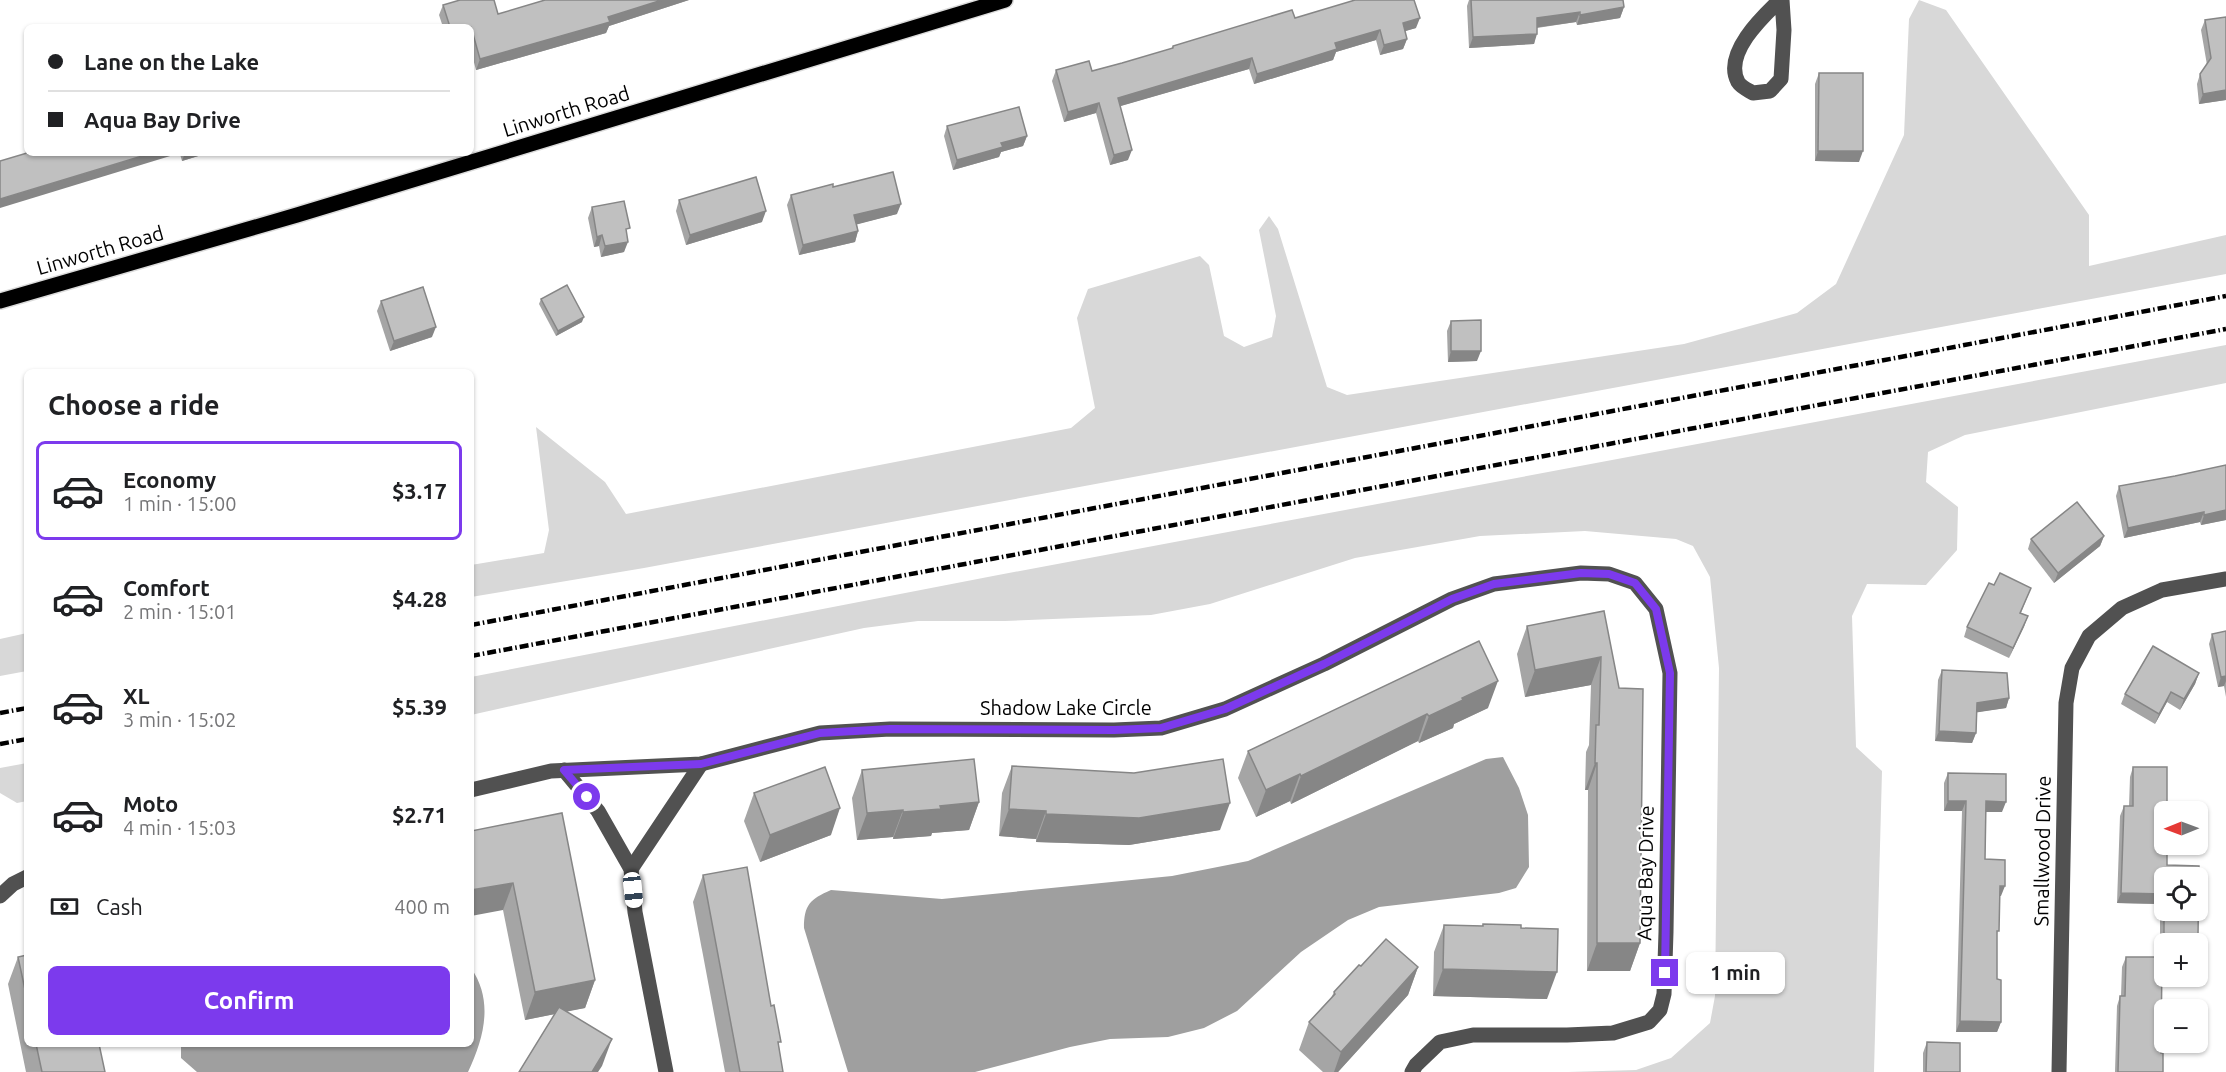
<!DOCTYPE html>
<html lang="en">
<head>
<meta charset="utf-8">
<style>
  body { margin:0; font-family:Ubuntu,sans-serif; background:#f6f6f6; color:#202124; height:100vh; display:flex; flex-direction:column; font-size:22px; white-space:nowrap }
  * { box-sizing:border-box; margin:0 }
  p { font-size:20px; color:#757577 }
  .icon { flex:none; width:33px; height:33px; fill:none; stroke:currentColor; stroke-width:2; stroke-linecap:round; stroke-linejoin:round }
  .map { position:relative; flex:1; overflow:hidden }
  .side { position:absolute; left:24px; top:369px; width:450px; height:678px; display:flex; flex-direction:column; background:#fff; border-radius:9px; box-shadow:0 2px 4px #0004 }
  .side>* { flex:none }
  .top-card { position:absolute; left:24px; top:24px; width:450px; height:132px; border-radius:9px; box-shadow:0 2px 4px #0004; display:grid; align-content:center; height:132px; padding:0 24px; background:#fff }
  .needle { width:39px; rotate:269deg }
  .controls { position:absolute; left:2154px; top:801px; display:grid; gap:12px }
  .controls a { display:grid; place-items:center; width:54px; height:54px; border-radius:9px; background:#fff; box-shadow:0 2px 4px #0004; font-size:30px }
  .end { position:absolute; width:27px; height:27px; margin:-14px; border:8px solid #7c3aed; background:#fff; box-shadow:0 0 0 3px #fff }
  .from { border-radius:50% }
  .bubble { position:absolute; height:42px; border-radius:9px; background:#fff; box-shadow:0 2px 4px #0004; font-size:20px; font-weight:700; line-height:42px; text-align:center }
  .car { position:absolute; width:18px; height:36px; margin:-18px -9px; border-radius:8px; box-shadow:0 0 4px 2px #0007; background:linear-gradient(#fff 24%,#345 0 40%,#fff 0 76%,#345 0 86%,#fff 0) }
  .top-card b { display:flex; align-items:center; gap:21px; height:57px; font-size:22px }
  .top-card b+b { border-top:2px solid #e0e0e0 }
  .top-card i { width:15px; height:15px; background:#202124 }
  ul { padding:0; list-style:none }
  li { display:flex; align-items:center; gap:18px; height:99px; margin:0 12px 9px; padding:0 12px; border:3px solid transparent; border-radius:9px }
  li div { flex:1 }
  li b { display:block; font-size:22px }
  li em { font-style:normal; font-weight:700 }
  li.on { border-color:#7c3aed }
  li>.icon { width:54px; height:54px; stroke-width:1.5 }
  h2 { padding:0 24px; font-size:27px; line-height:72px }
  .pay { display:flex; align-items:center; gap:15px; height:66px; padding:0 24px; font-size:22px }
  .pay p { margin-inline-start:auto }
  .button { display:flex; gap:12px; margin-top:auto; padding:12px 24px }
  .button a { flex:1; height:69px; border-radius:9px; background:#7c3aed; color:#fff; font-size:24px; font-weight:700; line-height:69px; text-align:center }
  .map>svg:first-child { display:block }
  .green { fill:#d8d8d8 }
  .water { fill:#9f9f9f }
  .lines { fill:none; stroke-linecap:round; stroke-linejoin:round }
  .major-casing { stroke:#dbdbdb; stroke-width:18 }
  .minor { stroke:#515151; stroke-width:15 }
  .major { stroke:#000; stroke-width:15 }
  .rail { stroke:#000; stroke-width:4.5; stroke-dasharray:9 3 1.5 3; stroke-linecap:butt }
  .wall { fill:#a5a5a5 }
  .shaded-wall { fill:#868686 }
  .building { fill:#c0c0c0; stroke:#868686; stroke-width:1.5; fill-rule:evenodd }
  .route { stroke:#7c3aed; stroke-width:8 }
  .labels { text-anchor:middle; dominant-baseline:central; stroke-width:4.5; stroke-linejoin:round; paint-order:stroke }
  .street-label { font-size:20px; fill:#000; stroke:#fff }
</style>
</head>
<body>
<div class="map">
<svg width="2226" height="1072" viewBox="0 0 2226 1072">
  <rect width="100%" height="100%" fill="#fff"/>
  <g class="green">
    <path d="M1919 0 1946 10 2089 215V266L2226 235V274L644 568 471 597V565L544 553 549 530 536 427 605 482 626 514 1071 428 1095 408 1077 318 1088 289 1200 256 1209 265 1224 336 1244 347 1272 337 1276 316 1259 230 1269 216 1278 229 1327 387 1347 395 1684 344 1797 313 1836 284 1904 135 1909 19Z"/>
    <path d="M2226 345V383L1965 435 1928 452 1926 482 1958 507 1957 550 1926 585 1867 584 1852 616 1856 747 1882 771 1874 1072H1568L1636 1070 1671 1058 1710 1023 1715 996 1719 668 1710 577 1693 546 1676 539 1585 531 1480 536 1355 558 1210 604 1151 615 1005 621H918L864 628 471 715V677L993 576Z"/>
    <path d="M27 633V671L0 676V639Z"/>
    <path d="M27 763V801L17 803 0 793V768Z"/>
  </g>
  <g class="water">
    <path d="M1503 757 1519 788 1528 815 1529 867 1516 888 1499 893 1379 907 1348 920 1301 952 1237 1011 1204 1028 1168 1037 1110 1039 1070 1047 975 1072H848L804 928C804 905 810 899 831 890L942 899 1172 876 1248 861 1486 759Z"/>
    <path d="M471 968C494 1001 484 1038 468 1072H197L181 1058V1044H471Z"/>
  </g>
  <g class="lines">
    <g class="major-casing">
      <path id="major" d="M0 301 297 215 1005 0"/>
    </g>
    <g class="minor">
      <path d="M1780 0C1762 17 1723 54 1738 82 1741 87 1748 90 1753 93L1770 91 1781 79 1784 30 1782 0"/>
      <path d="M564 770 598 811 631 869 635 912 666 1072"/>
      <path d="M471 790 551 771 701 764 820 733 890 729 1114 730 1161 728 1225 709 1324 664 1452 599 1494 584 1581 573 1609 574 1635 583 1656 609 1670 673 1666 932 1664 994 1660 1010 1649 1022 1613 1033 1567 1035H1473L1440 1042 1416 1065 1412 1072"/>
      <path d="M631 869 701 764"/>
      <path d="M0 896 13 884 27 877"/>
      <path d="M2059 1072 2066 703 2072 668 2089 636 2122 608 2162 590 2226 579"/>
    </g>
    <use href="#major" class="major"/>
    <g class="rail">
      <path d="M471 625 2226 296"/>
      <path d="M471 656 2226 329"/>
      <path d="M0 713 27 708"/>
      <path d="M0 744 27 739"/>
    </g>
  </g>
  <g class="wall">
    <path d="M545 0H689L609 26 606 33 476 70 471 51V27H443L439 15 443 5 498 14Z"/>
    <path d="M1469 0H1623L1624 7 1620 18 1577 25 1576 22 1537 28 1534 44 1469 48 1467 6Z"/>
    <path d="M1295 18 1416 28 1405 31 1407 39 1403 49 1380 55 1376 40 1336 52 1333 60 1254 84 1249 69 1120 106 1128 160 1110 165 1096 113 1064 122 1052 81 1056 70 1092 71 1122 63 1171 49 1173 46Z"/>
    <path d="M2205 20 2226 100 2199 104 2197 84 2200 74 2207 65 2201 30Z"/>
    <path d="M1819 73 1859 162 1815 161V84Z"/>
    <path d="M947 126 1027 136 1023 146 1001 152 999 157 953 170 944 136Z"/>
    <path d="M27 153H208L182 161 180 154Z"/>
    <path d="M833 187 897 214 857 224 858 231 855 242 799 255 787 205 791 195Z"/>
    <path d="M679 200 762 222 686 245 676 211Z"/>
    <path d="M592 207 627 236 624 252 601 257 599 246 594 247 588 218Z"/>
    <path d="M541 299 582 322 556 336 539 304Z"/>
    <path d="M381 301 432 337 390 351 377 311Z"/>
    <path d="M1451 321 1477 361 1448 362 1447 331Z"/>
    <path d="M2226 465V520L2201 525 2200 522 2124 538 2116 496 2119 486 2175 476Z"/>
    <path d="M2104 536 2100 546 2054 583 2028 549 2031 539Z"/>
    <path d="M1994 585 2031 588 2021 613 2028 616 2009 658 1964 637 1967 627Z"/>
    <path d="M1604 611 1640 943 1630 971H1587L1588 790H1585L1586 752 1589 745 1591 685 1525 697 1517 654 1527 626Z"/>
    <path d="M2226 631V697L2224 686 2218 687 2209 644 2212 634Z"/>
    <path d="M1479 641 1488 708 1454 724 1453 728 1419 743 1418 741 1291 804 1290 801 1256 817 1238 778 1248 751Z"/>
    <path d="M1942 670 2009 698 2006 708 1977 712 1976 733 1972 743 1935 741 1938 680Z"/>
    <path d="M2199 673 2195 684 2180 710 2167 702 2155 724 2121 704 2125 694Z"/>
    <path d="M1012 766 1220 830 1129 845 1036 842V839L999 836 1002 793Z"/>
    <path d="M2133 767 2167 865 2198 936 2195 944H2164L2160 945V904L2117 903 2120 816 2124 806H2129L2130 777Z"/>
    <path d="M862 770 979 802 969 830 932 833 931 836 893 839V837L857 840 852 798Z"/>
    <path d="M1948 773 2002 812H1986L1985 859 2001 896H2000L1997 935V979L2001 1022 1997 1032H1956L1962 811H1944V783Z"/>
    <path d="M754 793 831 835 760 862 744 821Z"/>
    <path d="M471 831 595 980 585 1008 567 1011 602 1066 555 1014 525 1020 503 910Z"/>
    <path d="M703 875 779 1047 783 1072H725L693 902Z"/>
    <path d="M1483 924 1521 928 1547 999 1433 996 1434 952 1444 925 1482 926Z"/>
    <path d="M27 955V1044H99L105 1072H26L8 984 18 957Z"/>
    <path d="M2126 957 2161 1053 2163 1072H2115L2117 1006 2120 996H2121L2122 967Z"/>
    <path d="M1361 966 1418 967 1408 995 1338 1072H1323L1299 1050 1309 1022 1331 998 1334 992Z"/>
    <path d="M1927 1042 1960 1072H1923V1053Z"/>
  </g>
  <g class="shaded-wall">
    <path d="M662 0H689L609 26 606 33 476 70 480 59 608 17Z"/>
    <path d="M1624 7 1620 18 1577 25 1580 15Z"/>
    <path d="M1580 12 1576 22 1533 28 1537 18Z"/>
    <path d="M1420 18 1416 28 1399 33 1403 23Z"/>
    <path d="M1380 30 1376 40 1336 52 1333 60 1254 84 1257 74 1335 43Z"/>
    <path d="M1537 34 1534 44 1469 48 1473 37Z"/>
    <path d="M1407 39 1403 49 1380 55 1384 45Z"/>
    <path d="M1252 58 1249 69 1114 108 1118 98Z"/>
    <path d="M2226 90V100L2199 104 2203 94Z"/>
    <path d="M1099 103 1096 113 1064 122 1068 112Z"/>
    <path d="M1027 136 1023 146 1001 152 999 157 953 170 957 160 1001 143Z"/>
    <path d="M1132 150 1128 160 1110 165 1114 155Z"/>
    <path d="M1818 151H1863L1859 162 1815 161Z"/>
    <path d="M152 153H180L0 208V199Z"/>
    <path d="M185 153H208L182 161Z"/>
    <path d="M901 204 897 214 851 226 854 215Z"/>
    <path d="M766 211 762 222 686 245 690 235Z"/>
    <path d="M858 231 855 242 799 255 803 245Z"/>
    <path d="M602 235 599 246 594 247 597 237Z"/>
    <path d="M628 242 624 252 601 257 605 246Z"/>
    <path d="M584 317 582 322 556 336 558 331Z"/>
    <path d="M436 327 432 337 390 351 394 341Z"/>
    <path d="M1451 351H1481L1477 361 1448 362Z"/>
    <path d="M2226 510V520L2201 525 2204 515Z"/>
    <path d="M2204 512 2200 522 2124 538 2128 528Z"/>
    <path d="M2104 536 2100 546 2054 583 2058 573Z"/>
    <path d="M2028 616 2024 627 2009 658 2013 648Z"/>
    <path d="M1601 657 1591 685 1525 697 1535 670Z"/>
    <path d="M2199 673 2195 684 2180 710 2184 699Z"/>
    <path d="M2226 676V681L2224 686 2218 687 2221 677Z"/>
    <path d="M1498 681 1488 708 1454 724 1453 728 1419 743 1429 716 1462 698Z"/>
    <path d="M2171 692 2167 702 2155 724 2159 714Z"/>
    <path d="M2009 698 2006 708 1973 713 1977 703Z"/>
    <path d="M1427 714 1418 741 1291 804 1301 776Z"/>
    <path d="M1939 731 1976 733 1972 743 1935 741Z"/>
    <path d="M1595 763H1597L1588 790H1585Z"/>
    <path d="M1300 774 1290 801 1256 817 1266 790Z"/>
    <path d="M1948 801H1966L1962 811H1944Z"/>
    <path d="M1986 801 2006 802 2002 812H1982Z"/>
    <path d="M979 802 969 830 932 833 931 836 893 839 903 812 940 806Z"/>
    <path d="M1230 803 1220 830 1129 845 1036 842 1046 814Z"/>
    <path d="M840 808 831 835 760 862 770 835Z"/>
    <path d="M1009 809 1046 811 1036 839 999 836Z"/>
    <path d="M903 810 893 837 857 840 867 813Z"/>
    <path d="M513 883 503 910 471 916V890Z"/>
    <path d="M2000 886H2005L2001 896H1996Z"/>
    <path d="M2121 893 2164 894 2160 904 2117 903Z"/>
    <path d="M2164 935 2198 936 2195 944H2164V945H2160Z"/>
    <path d="M1597 943H1640L1630 971H1587Z"/>
    <path d="M1418 967 1408 995 1338 1072H1334L1341 1052Z"/>
    <path d="M1443 969 1557 972 1547 999 1433 996Z"/>
    <path d="M595 980 585 1008 525 1020 535 992Z"/>
    <path d="M1960 1021 2001 1022 1997 1032H1956Z"/>
    <path d="M612 1039 602 1066 598 1072H592Z"/>
  </g>
  <g class="building">
    <path d="M460 0H494L498 14 545 0H662L608 17 610 22 480 59 473 34 471 35V27H450L443 5Z"/>
    <path d="M1355 0H1414L1420 18 1403 23 1407 39 1384 45 1380 30 1335 43 1337 49 1257 74 1252 58 1118 98 1132 150 1114 155 1099 103 1068 112 1056 70 1089 61 1092 71 1122 63 1173 48V46L1292 10 1295 18Z"/>
    <path d="M1471 0H1623L1624 7 1580 15V12L1537 18V34L1473 37Z"/>
    <path d="M2226 17V90L2203 94 2200 74 2211 58 2205 20Z"/>
    <path d="M1819 73H1863V151H1818Z"/>
    <path d="M1019 107 1027 136 1001 143 1003 147 957 160 947 126Z"/>
    <path d="M27 153H152L0 199V161Z"/>
    <path d="M893 172 901 204 854 215 858 231 803 245 791 195 833 184V187Z"/>
    <path d="M756 177 766 211 690 235 679 200Z"/>
    <path d="M624 201 630 228 626 229 628 242 605 246 602 235 597 237 592 207Z"/>
    <path d="M567 285 584 317 558 331 541 299Z"/>
    <path d="M423 287 436 327 394 341 381 301Z"/>
    <path d="M1481 320V351H1451V321Z"/>
    <path d="M2226 465V510L2204 515V512L2128 528 2119 486 2175 476Z"/>
    <path d="M2077 502 2104 536 2058 573 2031 539Z"/>
    <path d="M2000 573 2031 588 2020 613 2028 616 2013 648 1967 627 1989 583 1994 585Z"/>
    <path d="M1604 611 1619 688 1643 689 1640 943H1597V763H1595L1596 725H1599L1601 657 1535 670 1527 626Z"/>
    <path d="M2226 631V676L2221 677 2212 634Z"/>
    <path d="M1479 641 1498 681 1462 698 1463 700 1429 716 1427 714 1301 776 1300 774 1266 790 1248 751Z"/>
    <path d="M2153 646 2199 673 2184 699 2171 692 2159 714 2125 694Z"/>
    <path d="M1942 670 2007 673 2009 698 1977 703 1976 733 1939 731Z"/>
    <path d="M974 759 979 802 940 806 941 809 903 812V810L867 813 862 770Z"/>
    <path d="M1223 759 1230 803 1139 818 1046 814V811L1009 809 1012 766 1134 773Z"/>
    <path d="M825 767 840 808 770 835 754 793Z"/>
    <path d="M2133 767H2167V812H2164V844H2167V865L2199 866 2198 936 2164 935V894L2121 893 2124 806H2133ZM2164 878H2198V910H2164Z"/>
    <path d="M1948 773 2006 774V802L1986 801 1985 859 2005 860V886H2000L1999 931H1997V979L2001 980V1022L1960 1021 1966 801H1948Z"/>
    <path d="M562 813 595 980 535 992 513 883 471 890V831Z"/>
    <path d="M747 867 771 1006 774 1005 781 1042H778L783 1072H740L703 875Z"/>
    <path d="M1483 924 1521 925V928L1558 929 1557 972 1443 969 1444 925 1483 926Z"/>
    <path d="M1386 939 1418 967 1341 1052 1309 1022 1335 994 1334 992 1359 965 1361 966Z"/>
    <path d="M27 955V999L18 957Z"/>
    <path d="M2126 957H2162L2161 1053H2163V1072H2118L2120 996H2125Z"/>
    <path d="M559 1007 612 1039 592 1072H519Z"/>
    <path d="M1927 1042 1960 1043V1072H1926Z"/>
    <path d="M36 1044H99L105 1072H42Z"/>
  </g>
  <g class="lines">
    <path class="route" d="M587 797 564 770 701 764 820 733 890 729 1114 730 1161 728 1225 709 1324 664 1452 599 1494 584 1581 573 1609 574 1635 583 1656 609 1670 673 1665 973"/>
  </g>
  <g class="labels">
    <g class="street-label">
      <text transform="translate(566 111) rotate(-17)">Linworth Road</text>
      <text transform="translate(100 250) rotate(-16)">Linworth Road</text>
      <text x="1066" y="707">Shadow Lake Circle</text>
      <text transform="translate(2042 851) rotate(-89)">Smallwood Drive</text>
      <text transform="translate(1645 873) rotate(-89)">Aqua Bay Drive</text>
    </g>
  </g>
</svg>
<div class="controls">
<a><svg class="needle" viewBox="-14 -14 28 28"><path d="M0-13l5 13h-10z" fill="#e53935"/><path d="M0 13l5-13h-10z" fill="#757577"/></svg></a>
<a><svg class="icon" aria-label="locate" viewBox="0 0 24 24"><circle cx="12" cy="12" r="6"/><path d="M12 2v4M12 18v4M2 12h4M18 12h4"/></svg></a>
<a>+</a>
<a>−</a>
</div>
<i class="end from" style="left:587px;top:797px"></i>
<i class="end" style="left:1665px;top:973px"></i>
<div class="bubble" style="left:1686px;top:952px;width:99px">1 min</div>
<i class="car" style="left:633px;top:890px;rotate:174deg"></i>
<div class="top-card">
<b><i class="from"></i>Lane on the Lake</b>
<b><i></i>Aqua Bay Drive</b>
</div>
<section class="side">
<h2>Choose a ride</h2>
<ul>
<li class="on"><svg class="icon" aria-label="car" viewBox="0 0 24 24"><path d="M5 17H2v-5l4-1 3-4h7l3 4 3 1v5h-3M9 17h6M6 11h13"/><circle cx="7" cy="17" r="2"/><circle cx="17" cy="17" r="2"/></svg><div><b>Economy</b><p>1 min · 15:00</p></div><em>$3.17</em></li>
<li><svg class="icon" aria-label="car" viewBox="0 0 24 24"><path d="M5 17H2v-5l4-1 3-4h7l3 4 3 1v5h-3M9 17h6M6 11h13"/><circle cx="7" cy="17" r="2"/><circle cx="17" cy="17" r="2"/></svg><div><b>Comfort</b><p>2 min · 15:01</p></div><em>$4.28</em></li>
<li><svg class="icon" aria-label="car" viewBox="0 0 24 24"><path d="M5 17H2v-5l4-1 3-4h7l3 4 3 1v5h-3M9 17h6M6 11h13"/><circle cx="7" cy="17" r="2"/><circle cx="17" cy="17" r="2"/></svg><div><b>XL</b><p>3 min · 15:02</p></div><em>$5.39</em></li>
<li><svg class="icon" aria-label="car" viewBox="0 0 24 24"><path d="M5 17H2v-5l4-1 3-4h7l3 4 3 1v5h-3M9 17h6M6 11h13"/><circle cx="7" cy="17" r="2"/><circle cx="17" cy="17" r="2"/></svg><div><b>Moto</b><p>4 min · 15:03</p></div><em>$2.71</em></li>
</ul>
<div class="pay"><svg class="icon" aria-label="cash" viewBox="0 0 24 24"><path d="M3 7h18v10H3z"/><circle cx="12" cy="12" r="2"/></svg>Cash<p>400 m</p></div>
<div class="button"><a>Confirm</a></div>
</section>
</div>
</body>
</html>
